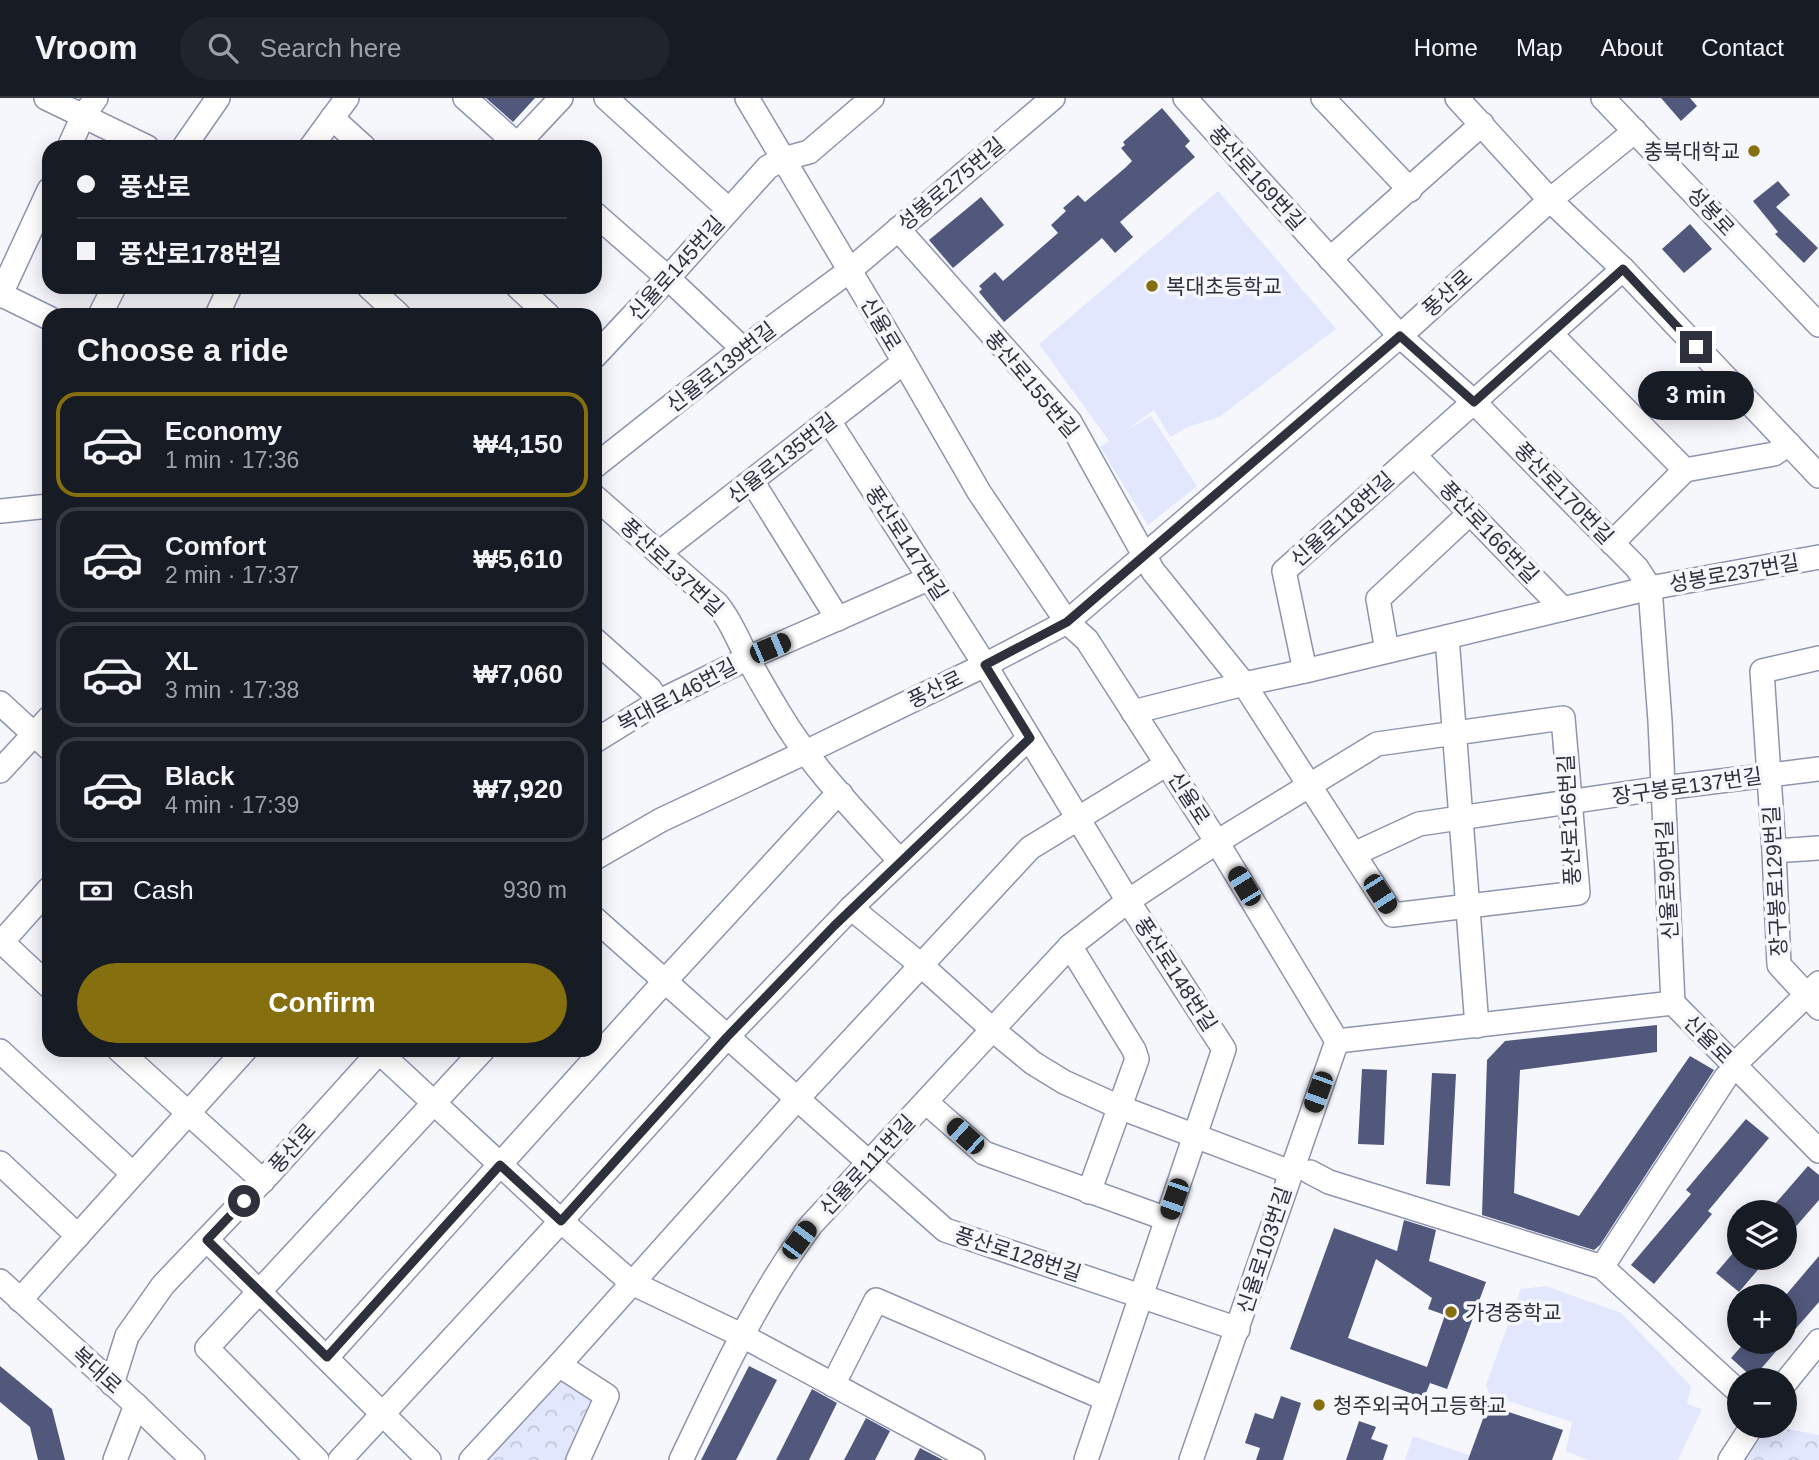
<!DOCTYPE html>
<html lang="en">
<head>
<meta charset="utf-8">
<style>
  body { margin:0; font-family:Arial,"Noto Sans KR",sans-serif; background:#20242c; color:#f1f3f6; height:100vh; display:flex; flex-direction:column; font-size:26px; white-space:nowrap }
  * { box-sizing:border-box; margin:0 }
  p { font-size:23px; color:#9ea1a6 }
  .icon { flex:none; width:38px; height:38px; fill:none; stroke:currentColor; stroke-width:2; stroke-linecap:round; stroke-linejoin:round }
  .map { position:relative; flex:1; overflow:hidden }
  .side { position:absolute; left:42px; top:210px; width:560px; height:749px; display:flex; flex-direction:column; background:#171b24; border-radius:21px; box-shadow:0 4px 18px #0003 }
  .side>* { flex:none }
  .top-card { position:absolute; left:42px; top:42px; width:560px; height:154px; border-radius:21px; box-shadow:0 4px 18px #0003; display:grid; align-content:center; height:154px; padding:0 35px; background:#171b24 }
  .tools { position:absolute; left:1727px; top:1102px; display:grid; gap:14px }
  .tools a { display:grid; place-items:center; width:70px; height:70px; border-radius:50%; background:#171b24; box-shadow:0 4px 18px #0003; font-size:35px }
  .end { position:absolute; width:32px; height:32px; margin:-16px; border:9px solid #2e313b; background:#fff; box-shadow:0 0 0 4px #fff }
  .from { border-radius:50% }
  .bubble { position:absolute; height:49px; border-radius:24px; background:#171b24; box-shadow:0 4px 18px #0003; font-size:23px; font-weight:800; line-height:49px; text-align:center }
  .car { position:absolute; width:21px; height:42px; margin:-21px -10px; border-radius:9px; box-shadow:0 0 5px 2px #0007; background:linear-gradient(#222 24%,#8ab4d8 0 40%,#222 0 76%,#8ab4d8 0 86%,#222 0) }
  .top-card b { display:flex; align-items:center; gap:24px; height:66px; font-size:26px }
  .top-card b+b { border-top:2px solid #363941 }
  .top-card i { width:18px; height:18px; background:#f1f3f6 }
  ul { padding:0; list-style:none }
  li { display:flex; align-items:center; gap:21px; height:105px; margin:0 14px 10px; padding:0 21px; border:4px solid #363941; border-radius:21px }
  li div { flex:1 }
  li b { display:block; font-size:26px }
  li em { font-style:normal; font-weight:800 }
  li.current { border-color:#866f0f }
  li>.icon { width:63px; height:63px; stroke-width:1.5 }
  h2 { padding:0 35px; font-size:32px; line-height:84px }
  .pay { display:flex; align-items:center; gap:18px; height:77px; padding:0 35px; font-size:26px }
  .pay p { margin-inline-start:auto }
  .cta { display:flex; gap:14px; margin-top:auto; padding:14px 35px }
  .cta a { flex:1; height:80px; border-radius:42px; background:#866f0f; color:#fff; font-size:28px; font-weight:800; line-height:80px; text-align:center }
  header { display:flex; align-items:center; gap:42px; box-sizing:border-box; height:98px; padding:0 35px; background:#171b24; border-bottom:2px solid #363941 }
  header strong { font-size:33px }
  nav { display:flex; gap:38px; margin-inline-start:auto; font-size:24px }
  .search { width:490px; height:63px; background:#20242c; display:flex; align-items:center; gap:18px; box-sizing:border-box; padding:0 24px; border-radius:38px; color:#9ea1a6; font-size:26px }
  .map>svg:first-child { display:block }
  .park { fill:url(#park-crowns) }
  .pitch { fill:#e2e7fe }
  .building { fill:#51587c; fill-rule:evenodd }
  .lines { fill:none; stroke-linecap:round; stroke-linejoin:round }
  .minor-casing { stroke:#8f94ae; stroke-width:26 }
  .minor { stroke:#fff; stroke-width:23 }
  .route { stroke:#2e313b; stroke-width:9 }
  .poi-dot { fill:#866f0f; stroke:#f6f7fd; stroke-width:2.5 }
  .labels { text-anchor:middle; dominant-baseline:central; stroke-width:7; stroke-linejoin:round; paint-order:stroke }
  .poi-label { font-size:21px; fill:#2e313b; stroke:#f6f7fd; text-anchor:start }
  .street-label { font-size:21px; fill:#2e313b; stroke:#f6f7fd }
</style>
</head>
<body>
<header>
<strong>Vroom</strong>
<div class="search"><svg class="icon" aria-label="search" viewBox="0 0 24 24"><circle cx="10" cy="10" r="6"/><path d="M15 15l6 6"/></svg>Search here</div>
<nav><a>Home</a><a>Map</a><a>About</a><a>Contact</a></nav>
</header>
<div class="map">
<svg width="1819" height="1362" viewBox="0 0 1819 1362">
  <defs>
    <pattern id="park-crowns" width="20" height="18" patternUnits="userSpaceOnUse" patternTransform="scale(1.75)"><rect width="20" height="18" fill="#e2e7fe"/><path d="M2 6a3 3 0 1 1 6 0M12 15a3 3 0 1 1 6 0" fill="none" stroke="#c2c7db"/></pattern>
  </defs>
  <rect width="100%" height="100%" fill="#f6f7fd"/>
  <g class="park">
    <path d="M561 1276 597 1298 569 1362H481Z"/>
    <path d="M1771 1328 1819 1337V1362H1743L1747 1354Z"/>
  </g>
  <g class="pitch">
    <path d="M1218 93 1336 231 1219 319 1188 329 1170 339 1154 312 1125 333 1151 318 1197 388 1148 427 1100 349 1109 343 1039 246Z"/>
    <path d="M1546 1188 1621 1215 1691 1288 1687 1306 1702 1311 1678 1362H1588L1566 1353 1572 1324 1490 1297 1486 1287 1521 1191Z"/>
    <path d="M1413 1338 1483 1362H1405Z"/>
  </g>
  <g class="building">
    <path d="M486 0H535L513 24Z"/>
    <path d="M1661 0H1690L1697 8 1681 23Z"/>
    <path d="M1162 10 1190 43 1185 48 1195 59 1120 124 1133 139 1115 155 1102 140 1004 224 979 194 982 191 979 188 995 174 1003 183 1058 135 1051 127 1066 113 1063 110 1078 97 1085 104 1125 70 1132 63 1121 50 1125 47 1123 44Z"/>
    <path d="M1778 83 1790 97 1776 109 1818 150 1804 165 1775 136 1778 134 1753 103Z"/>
    <path d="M981 99 1004 127 953 170 929 142Z"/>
    <path d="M1690 126 1712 151 1684 175 1662 151Z"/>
    <path d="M1657 927V954L1520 972 1514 1095 1579 1118 1690 958 1714 972 1600 1147 1594 1152 1482 1117 1487 962 1505 943Z"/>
    <path d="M1362 971 1387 972 1384 1047 1358 1046Z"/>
    <path d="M1432 975 1456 976 1450 1088 1426 1086Z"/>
    <path d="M1746 1021 1769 1040 1708 1113 1712 1116 1654 1186 1631 1167 1691 1096 1686 1092Z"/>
    <path d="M1808 1068 1819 1077V1102L1785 1141V1115H1767Z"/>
    <path d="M1404 1122 1436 1132 1429 1163 1486 1184 1447 1291 1430 1285 1424 1300 1290 1251 1334 1130 1397 1153ZM1376 1161 1432 1200 1428 1211 1445 1217 1427 1269 1348 1240Z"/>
    <path d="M1740 1147V1160H1768L1739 1194 1716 1175Z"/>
    <path d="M1819 1158V1204L1785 1243V1198Z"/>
    <path d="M1745 1244H1784L1753 1280 1731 1260Z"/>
    <path d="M0 1268 52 1311 65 1362H38L30 1329 0 1304Z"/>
    <path d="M749 1268 777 1282 736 1362H701Z"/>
    <path d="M812 1291 837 1305 809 1362H776Z"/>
    <path d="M1281 1298 1301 1305 1283 1362H1256L1260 1350 1245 1345 1255 1315 1273 1321Z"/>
    <path d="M1488 1307 1563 1332 1552 1362H1468Z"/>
    <path d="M866 1320 890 1333 875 1362H844Z"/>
    <path d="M1359 1323 1376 1329 1371 1341 1388 1347 1383 1362H1346Z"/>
    <path d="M920 1350 943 1362H914Z"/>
  </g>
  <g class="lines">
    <g class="minor-casing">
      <g id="minor">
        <path d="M46 0 147 49"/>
        <path d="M465 0 520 49"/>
        <path d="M606 0 729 112"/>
        <path d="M747 0 896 250 979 394 1067 524 1087 542 1217 744 1337 943"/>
        <path d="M1185 0 1400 238 1474 304 1637 470 1650 490 1660 623 1673 905"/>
        <path d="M1323 0 1410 92"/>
        <path d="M1457 0 1550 102 1623 171 1819 378"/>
        <path d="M1603 0 1819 227"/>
        <path d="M332 20 364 49"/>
        <path d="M69 49 83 18 96 0"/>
        <path d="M184 49 218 0"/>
        <path d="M311 49 347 0"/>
        <path d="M515 49 561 0"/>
        <path d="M595 116 668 180 743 251"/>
        <path d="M1330 161 1482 26"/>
        <path d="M369 189 399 217"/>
        <path d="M518 189 548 217"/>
        <path d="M0 196 49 220"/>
        <path d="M0 198 49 92"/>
        <path d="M100 217 114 189"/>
        <path d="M217 217 230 189"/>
        <path d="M1551 236 1685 372 1774 356 1789 346"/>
        <path d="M595 258 668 180 768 69 783 61 809 54 872 0"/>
        <path d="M829 323 985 567 1128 803 1224 951 1086 1362"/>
        <path d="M1414 357 1563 511"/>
        <path d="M595 368 743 251 849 173 1053 0"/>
        <path d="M752 383 838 521"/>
        <path d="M595 399 717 506C730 521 737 540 746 557 757 578 769 598 781 618 813 671 859 717 900 763"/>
        <path d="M1 413 49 408"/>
        <path d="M1612 445 1685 372"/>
        <path d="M659 455 904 264"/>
        <path d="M1447 539 1477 928"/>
        <path d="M595 542 650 591 658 604"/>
        <path d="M1387 553 1378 501 1470 415"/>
        <path d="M1819 560 1762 573 1774 753 1779 867 1819 910"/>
        <path d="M1305 573 1284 473 1623 171"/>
        <path d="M0 605 49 650"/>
        <path d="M1133 614 1244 586 1305 573 1650 490 1819 459"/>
        <path d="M595 643 658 604 748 560 930 480"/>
        <path d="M0 673 49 620"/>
        <path d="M1774 753 1819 750"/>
        <path d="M1354 756 1419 726 1663 690 1819 671"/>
        <path d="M595 760 661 722 806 654 985 567 1067 524 1400 238 1550 102 1635 33"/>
        <path d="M851 810 921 867 993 932 1033 965 1064 984 1119 1009 1290 1074"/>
        <path d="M595 821 945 1132 1238 1231"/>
        <path d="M2 844 49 888"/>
        <path d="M0 846 49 791"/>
        <path d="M1070 848 1134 952 1137 961 1089 1094"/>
        <path d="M1337 943 1673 905 1819 1053"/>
        <path d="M119 952 263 1083"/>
        <path d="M377 952 561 1123 632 1185 741 1237 973 1362"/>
        <path d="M0 953 133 1076"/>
        <path d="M1734 967 1819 885"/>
        <path d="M926 1004 984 1055 1167 1121"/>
        <path d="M0 1065 78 1138"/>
        <path d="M1310 1074 1329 1084 1602 1169 1740 1295"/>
        <path d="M207 1142 429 1362"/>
        <path d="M1602 1169 1726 979"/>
        <path d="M0 1183 136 1307 193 1362"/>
        <path d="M20 1202 245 952"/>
        <path d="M327 1259 665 883 830 704 841 696"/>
        <path d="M559 1267 607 1298 578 1362"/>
        <path d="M1785 1285 1819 1243"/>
        <path d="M112 1286 127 1238 163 1187 269 1076 381 952"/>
        <path d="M833 1287 876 1202 1106 1301"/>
        <path d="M115 1362 136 1307"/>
        <path d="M317 1362 207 1250 483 952"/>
        <path d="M340 1362 561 1123 727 939 851 810 1029 640"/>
        <path d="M471 1362 559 1267 797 1001 1030 750 1167 666"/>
        <path d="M681 1362C720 1281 757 1199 811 1127L1070 848 1128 803 1217 744 1377 646 1563 620 1578 795 1393 817 1244 586 1153 473 1070 324 898 131"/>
        <path d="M1191 1362 1337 943"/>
        <path d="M1730 1362 1752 1328"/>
      </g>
    </g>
    <use href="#minor" class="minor"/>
  </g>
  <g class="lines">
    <path class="route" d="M244 1103 207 1142 327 1259 500 1067 561 1123 727 939 834 828 1030 640 985 567 1067 524 1400 238 1474 304 1623 171 1696 249"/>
  </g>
  <g class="poi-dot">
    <circle cx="1754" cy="53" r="7"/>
    <circle cx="1152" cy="188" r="7"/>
    <circle cx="1451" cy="1214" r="7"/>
    <circle cx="1319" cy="1307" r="7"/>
  </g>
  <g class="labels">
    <g class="poi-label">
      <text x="1740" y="53" text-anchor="end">충북대학교</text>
      <text x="1166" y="188">복대초등학교</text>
      <text x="1465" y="1214">가경중학교</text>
      <text x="1333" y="1307">청주외국어고등학교</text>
    </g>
    <g class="street-label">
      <text transform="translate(1257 80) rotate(48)">풍산로169번길</text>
      <text transform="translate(951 86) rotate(-40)">성봉로275번길</text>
      <text transform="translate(1711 113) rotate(47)">성봉로</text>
      <text transform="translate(676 170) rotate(-48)">신율로145번길</text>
      <text transform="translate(1447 195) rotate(-42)">풍산로</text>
      <text transform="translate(881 226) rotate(59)">신율로</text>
      <text transform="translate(721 269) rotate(-38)">신율로139번길</text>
      <text transform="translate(1032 286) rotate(50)">풍산로155번길</text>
      <text transform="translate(782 360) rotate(-38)">신율로135번길</text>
      <text transform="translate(1564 395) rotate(46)">풍산로170번길</text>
      <text transform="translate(1342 421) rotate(-42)">신율로118번길</text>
      <text transform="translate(1489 434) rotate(46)">풍산로166번길</text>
      <text transform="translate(907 445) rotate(57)">풍산로147번길</text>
      <text transform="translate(672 469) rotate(43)">풍산로137번길</text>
      <text transform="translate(1734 475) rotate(-10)">성봉로237번길</text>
      <text transform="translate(935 591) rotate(-26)">풍산로</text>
      <text transform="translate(677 597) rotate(-28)">복대로146번길</text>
      <text transform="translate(1687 688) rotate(-8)">장구봉로137번길</text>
      <text transform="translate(1189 700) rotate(57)">신율로</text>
      <text transform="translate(1569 722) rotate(-93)">풍산로156번길</text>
      <text transform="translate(1667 782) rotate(-93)">신율로90번길</text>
      <text transform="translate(1775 783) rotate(-93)">장구봉로129번길</text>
      <text transform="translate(1176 876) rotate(57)">풍산로148번길</text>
      <text transform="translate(1708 941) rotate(45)">신율로</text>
      <text transform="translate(292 1050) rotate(-48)">풍산로</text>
      <text transform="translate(867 1067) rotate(-47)">신율로111번길</text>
      <text transform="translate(1264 1152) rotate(-72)">신율로103번길</text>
      <text transform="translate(1018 1156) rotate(18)">풍산로128번길</text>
      <text transform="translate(97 1272) rotate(42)">복대로</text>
    </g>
  </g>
</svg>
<div class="tools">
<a><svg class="icon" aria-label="layers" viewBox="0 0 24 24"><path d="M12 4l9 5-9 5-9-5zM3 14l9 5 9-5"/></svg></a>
<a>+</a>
<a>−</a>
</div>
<i class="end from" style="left:244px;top:1103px"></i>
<i class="end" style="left:1696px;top:249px"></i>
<div class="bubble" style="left:1638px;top:273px;width:116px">3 min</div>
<i class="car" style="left:770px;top:550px;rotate:67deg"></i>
<i class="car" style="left:1244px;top:788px;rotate:329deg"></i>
<i class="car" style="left:1380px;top:796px;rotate:147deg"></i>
<i class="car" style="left:1318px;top:994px;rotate:200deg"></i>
<i class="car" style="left:965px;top:1038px;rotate:312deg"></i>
<i class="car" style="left:1174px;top:1101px;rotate:199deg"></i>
<i class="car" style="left:799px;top:1142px;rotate:37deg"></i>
<div class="top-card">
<b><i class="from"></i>풍산로</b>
<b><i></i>풍산로178번길</b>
</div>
<section class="side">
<h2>Choose a ride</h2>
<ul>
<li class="current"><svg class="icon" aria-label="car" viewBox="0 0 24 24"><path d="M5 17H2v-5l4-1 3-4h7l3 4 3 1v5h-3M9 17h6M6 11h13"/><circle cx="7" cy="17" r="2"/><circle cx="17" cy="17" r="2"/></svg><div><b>Economy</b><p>1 min · 17:36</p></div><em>₩4,150</em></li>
<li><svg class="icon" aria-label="car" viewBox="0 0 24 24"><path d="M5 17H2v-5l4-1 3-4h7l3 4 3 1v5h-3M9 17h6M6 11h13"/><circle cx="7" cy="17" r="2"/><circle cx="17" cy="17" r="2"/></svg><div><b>Comfort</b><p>2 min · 17:37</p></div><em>₩5,610</em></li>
<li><svg class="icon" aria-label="car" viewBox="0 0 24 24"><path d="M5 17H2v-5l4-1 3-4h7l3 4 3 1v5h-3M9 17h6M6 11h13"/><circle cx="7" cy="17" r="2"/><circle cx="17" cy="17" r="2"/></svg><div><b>XL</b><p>3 min · 17:38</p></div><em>₩7,060</em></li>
<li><svg class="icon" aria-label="car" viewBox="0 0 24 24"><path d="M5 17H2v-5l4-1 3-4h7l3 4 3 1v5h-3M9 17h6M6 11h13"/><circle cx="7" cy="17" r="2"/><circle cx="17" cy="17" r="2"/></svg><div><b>Black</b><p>4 min · 17:39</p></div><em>₩7,920</em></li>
</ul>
<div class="pay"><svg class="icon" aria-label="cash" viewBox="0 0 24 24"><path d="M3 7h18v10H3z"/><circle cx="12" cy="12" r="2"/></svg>Cash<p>930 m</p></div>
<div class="cta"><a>Confirm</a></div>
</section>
</div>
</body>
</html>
